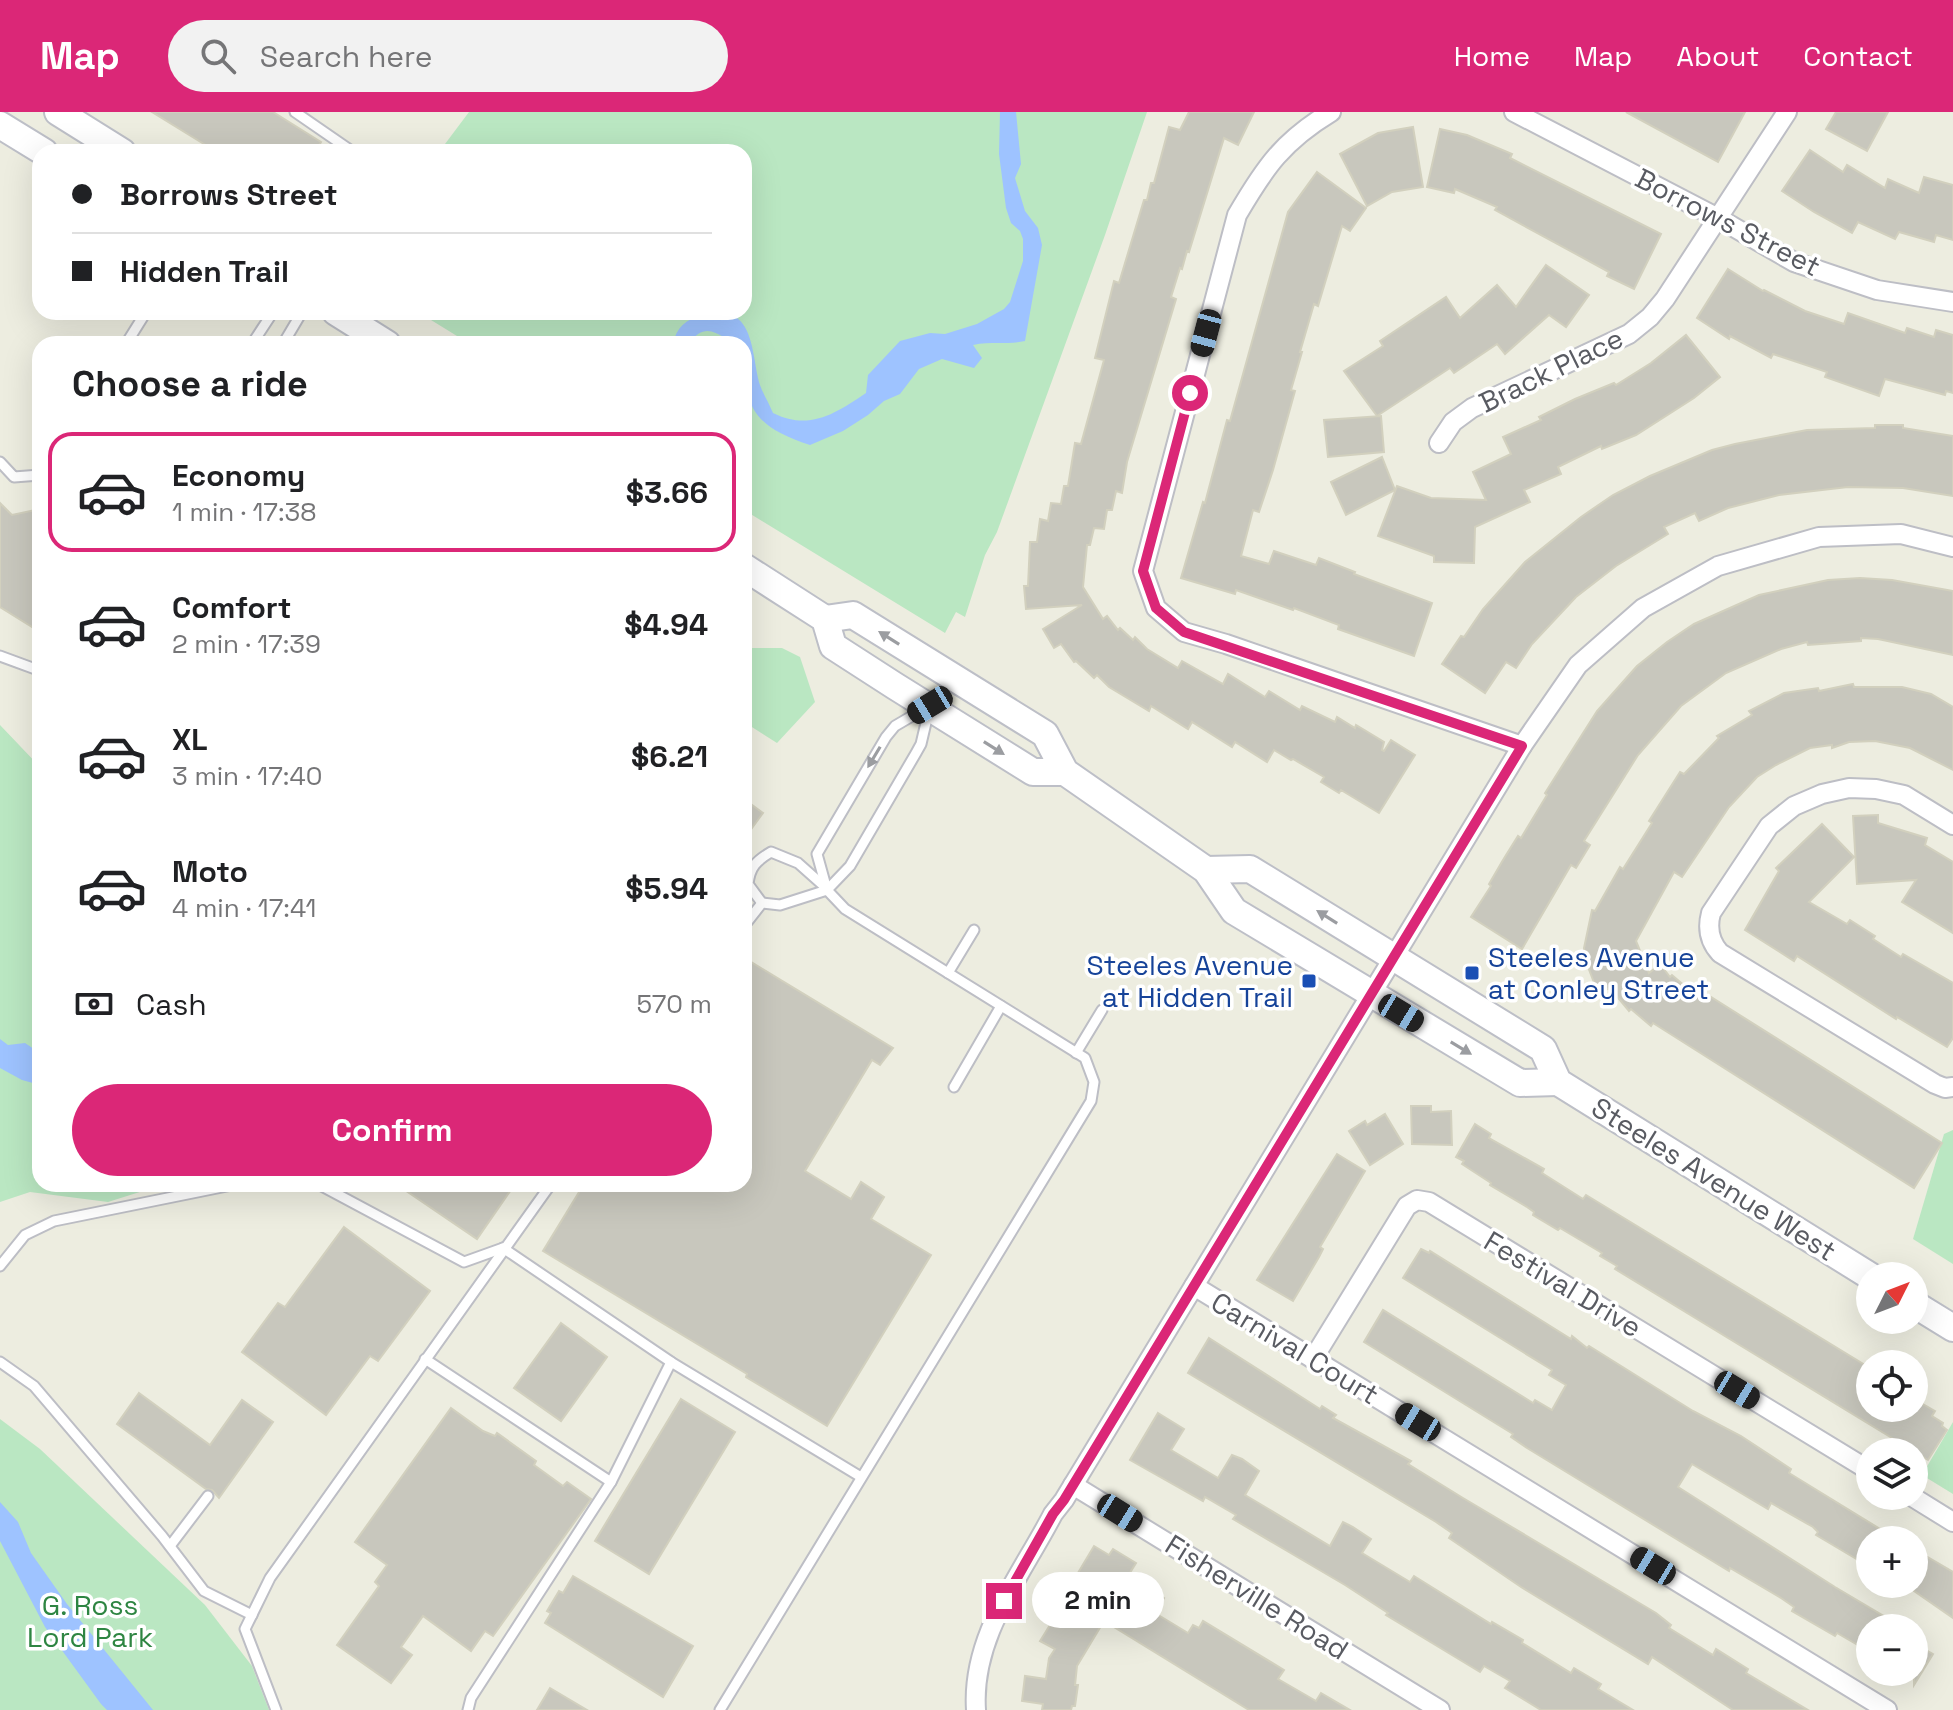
<!DOCTYPE html>
<html lang="en">
<head>
<meta charset="utf-8">
<style>
  body { margin:0; font-family:"Space Grotesk",sans-serif; background:#f2f2f2; color:#202124; height:100vh; display:flex; flex-direction:column; font-size:30px; white-space:nowrap }
  * { box-sizing:border-box; margin:0 }
  p { font-size:26px; color:#757577 }
  .icon { flex:none; width:44px; height:44px; fill:none; stroke:currentColor; stroke-width:2; stroke-linecap:round; stroke-linejoin:round }
  .map { position:relative; flex:1; overflow:hidden }
  .panel { position:absolute; left:32px; top:224px; width:720px; height:856px; display:flex; flex-direction:column; background:#fff; border-radius:24px; box-shadow:0 8px 32px #0002 }
  .panel>* { flex:none }
  .hud { position:absolute; left:32px; top:32px; width:720px; height:176px; border-radius:24px; box-shadow:0 8px 32px #0002; display:grid; align-content:center; height:176px; padding:0 40px; background:#fff }
  .needle { width:52px; rotate:48deg }
  .controls { position:absolute; left:1856px; top:1150px; display:grid; gap:16px }
  .controls a { display:grid; place-items:center; width:72px; height:72px; border-radius:50%; background:#fff; box-shadow:0 8px 32px #0002; font-size:40px }
  .end { position:absolute; width:36px; height:36px; margin:-18px; border:10px solid #db2777; background:#fff; box-shadow:0 0 0 4px #fff }
  .from { border-radius:50% }
  .bubble { position:absolute; height:56px; border-radius:28px; background:#fff; box-shadow:0 8px 32px #0002; font-size:26px; font-weight:800; line-height:56px; text-align:center }
  .car { position:absolute; width:24px; height:48px; margin:-24px -12px; border-radius:10px; box-shadow:0 0 6px 2px #0007; background:linear-gradient(#222 24%,#8ab4d8 0 40%,#222 0 76%,#8ab4d8 0 86%,#222 0) }
  .hud b { display:flex; align-items:center; gap:28px; height:76px; font-size:30px }
  .hud b+b { border-top:2px solid #e0e0e0 }
  .hud i { width:20px; height:20px; background:#202124 }
  ul { padding:0; list-style:none }
  li { display:flex; align-items:center; gap:24px; height:120px; margin:0 16px 12px; padding:0 24px; border:4px solid transparent; border-radius:24px }
  li div { flex:1 }
  li b { display:block; font-size:30px }
  li em { font-style:normal; font-weight:800 }
  li.current { border-color:#db2777 }
  li>.icon { width:72px; height:72px; stroke-width:1.5 }
  h2 { padding:0 40px; font-size:36px; line-height:96px }
  .pay { display:flex; align-items:center; gap:20px; height:88px; padding:0 40px; font-size:30px }
  .pay p { margin-inline-start:auto }
  .primary-button { display:flex; gap:16px; margin-top:auto; padding:16px 40px }
  .primary-button a { flex:1; height:92px; border-radius:48px; background:#db2777; color:#fff; font-size:32px; font-weight:800; line-height:92px; text-align:center }
  header { display:flex; align-items:center; gap:48px; box-sizing:border-box; height:112px; padding:0 40px; background:#db2777; color:#fff }
  header strong { font-size:38px }
  nav { display:flex; gap:44px; margin-inline-start:auto; font-size:28px }
  .search { width:560px; height:72px; background:#f2f2f2; display:flex; align-items:center; gap:20px; box-sizing:border-box; padding:0 28px; border-radius:44px; color:#757577; font-size:30px }
  .map>svg:first-child { display:block }
  .green { fill:#bae7c2 }
  .water { fill:#9ec3ff }
  .building { fill:#c8c7bd; stroke:#d2d0be; stroke-width:2 }
  .lines { fill:none; stroke-linecap:round; stroke-linejoin:round }
  .service-casing { stroke:#bdbec5; stroke-width:13 }
  .minor-casing { stroke:#bdbec5; stroke-width:22 }
  .secondary-casing { stroke:#bdbfc7; stroke-width:30 }
  .service { stroke:#fff; stroke-width:9 }
  .minor { stroke:#fff; stroke-width:18 }
  .secondary { stroke:#fff; stroke-width:26 }
  .oneway { fill:#9b9da1 }
  .route { stroke:#db2777; stroke-width:10 }
  .transit-dot { fill:#1a4fb4; stroke:#fff; stroke-width:3 }
  .labels { text-anchor:middle; dominant-baseline:central; stroke-width:7; stroke-linejoin:round; paint-order:stroke }
  .street-label { font-size:28px; fill:#595b62; stroke:#fff }
  .transit-label { font-size:28px; fill:#164399; stroke:#fff; text-anchor:start }
  .park-label { font-size:28px; fill:#2e8542; stroke:#fff }
</style>
</head>
<body>
<header>
<strong>Map</strong>
<div class="search"><svg class="icon" aria-label="search" viewBox="0 0 24 24"><circle cx="10" cy="10" r="6"/><path d="M15 15l6 6"/></svg>Search here</div>
<nav><a>Home</a><a>Map</a><a>About</a><a>Contact</a></nav>
</header>
<div class="map">
<svg width="1953" height="1598" viewBox="0 0 1953 1598">
  <rect width="100%" height="100%" fill="#edede0"/>
  <g class="green">
    <path d="M469 0H1147L1105 123 997 420 985 443 965 505 956 500 945 521 744 398V232H470L418 200H744V40H439Z"/>
    <path d="M744 536H782L800 545 815 590 777 631 744 610Z"/>
    <path d="M0 613 40 655V1072H165L108 1090 30 1080 0 1090Z"/>
    <path d="M1953 1018V1152L1913 1127 1944 1022Z"/>
    <path d="M0 1307 40 1337 205 1493 252 1554 269 1598H0Z"/>
    <path d="M1953 1310V1382L1922 1363Z"/>
  </g>
  <g class="water">
    <path d="M1000 0H1016L1021 52 1015 66 1025 99 1038 116 1042 133 1025 229C1007 233 990 229 973 233L982 246 974 256 942 247 919 257 900 282 884 289 868 303 843 319 810 333C749 313 744 293 744 232 722 232 709 203 689 232H673C676 216 686 207 702 203 751 190 751 231 758 266 760 277 768 289 773 301 809 319 835 302 866 281L868 263 900 229 930 221 945 222 977 212 1004 197 1010 190 1023 149V127L1020 119 1011 111 1006 96 999 42Z"/>
    <path d="M0 927 8 933 25 931 40 941V973L22 968 0 956Z"/>
    <path d="M0 1390 18 1410 31 1441 67 1492 153 1598H107L101 1592 45 1515 0 1429Z"/>
  </g>
  <g class="building">
    <path d="M152 0H273L321 30 315 40H217Z"/>
    <path d="M1189 0H1254L1238 33 1224 26 1189 140 1187 139 1182 157 1180 156 1171 185 1176 187 1127 350 1122 381 1116 379 1112 398H1107L1104 417 1094 416 1090 433H1087L1083 475 1103 507 1107 504 1118 518 1120 516 1133 528 1135 525 1147 537 1178 556 1182 549 1223 572 1228 562 1265 585 1269 579 1300 598 1302 594 1335 610 1337 605 1355 616 1356 613 1384 630 1382 638 1384 639 1391 628 1415 643 1379 701 1341 678 1339 681 1321 670 1324 665 1293 647 1291 648 1274 638 1267 650 1235 630 1232 635 1192 610 1188 617 1151 594 1149 599 1109 575 1097 563 1094 566 1076 549 1074 550 1061 532 1054 536 1043 517 1082 493 1026 497 1024 474H1028L1030 430H1037L1040 407 1048 409 1051 391 1061 392 1064 374H1068L1075 331 1081 332 1104 248 1095 246 1114 169 1119 171 1144 88H1147L1151 71H1154L1169 15 1180 18Z"/>
    <path d="M1626 0H1745L1718 50Z"/>
    <path d="M1836 0H1888L1867 39 1826 17Z"/>
    <path d="M1413 15 1423 75 1392 80 1367 94 1340 42 1378 21Z"/>
    <path d="M1440 17 1467 23 1512 42 1510 46 1661 122 1634 177 1607 164 1609 160 1495 98 1497 95 1455 77 1454 81 1427 75Z"/>
    <path d="M1810 38 1843 60 1847 53 1885 76 1888 67 1919 81 1924 65 1953 73V128L1936 123 1934 130 1899 120 1895 127 1858 110 1852 121 1814 100 1782 79Z"/>
    <path d="M1317 60 1366 96 1350 119 1342 114 1318 194 1314 192 1300 240H1302L1291 278 1295 279 1273 358 1259 400 1253 398 1241 444 1269 452 1274 439 1316 453 1319 446 1355 460 1354 462 1432 491 1414 544 1338 517 1339 513 1294 496 1293 498 1236 478 1235 482 1181 466 1203 390 1205 391 1227 308 1230 309 1288 100Z"/>
    <path d="M1546 153 1589 183 1566 215 1549 203 1505 242 1497 232 1454 261 1450 256 1377 304 1344 259 1383 234 1380 229 1446 185 1460 206 1497 173 1516 195Z"/>
    <path d="M1728 157 1763 179 1764 178 1805 199 1844 212 1848 201 1905 221 1907 216 1934 225 1936 218 1953 223V281L1946 279 1945 283 1885 267 1879 284 1825 265 1827 260 1773 242 1771 246 1730 224 1729 227 1697 206Z"/>
    <path d="M1686 223 1720 265 1694 286 1636 323 1602 337 1601 334 1558 355 1561 362 1524 378 1530 390 1475 415 1474 451 1434 450V444L1378 424 1397 374 1431 386 1486 388 1473 360 1511 342 1503 325 1541 308 1539 305 1575 287 1614 271 1616 273 1651 251Z"/>
    <path d="M1381 304 1384 340 1328 345 1324 308Z"/>
    <path d="M1875 313H1903V316L1953 324V384L1903 376 1848 375 1779 383 1728 396 1699 409 1695 401 1664 415 1668 422 1616 454 1576 485 1532 532 1516 556 1506 550 1485 581 1442 552 1461 524 1464 525 1483 497 1525 450 1581 405 1613 383 1650 364 1712 338 1735 332 1807 318 1875 316Z"/>
    <path d="M1382 345 1395 378 1346 403 1331 370Z"/>
    <path d="M0 391 12 403 40 397V520L0 495Z"/>
    <path d="M1860 466 1892 468 1953 479V543L1878 527 1861 526V529L1808 533 1807 530 1781 537 1726 561 1681 594 1638 643 1584 729 1590 733 1576 756 1571 753 1522 837 1471 805 1491 774 1489 772 1503 748 1518 724 1521 726 1547 683 1545 681 1597 599 1637 554 1667 530 1694 512 1759 483 1828 468Z"/>
    <path d="M1853 572 1854 575H1902L1931 582 1953 595V658L1910 636 1875 629 1849 630 1832 636V633L1810 636 1776 653 1757 665 1729 695 1682 765 1674 760 1636 829 1649 861 1660 852 1670 865 1672 863 1686 875 1689 871 1942 1031 1914 1076 1653 911 1651 914 1631 897 1629 899 1610 876 1598 881 1585 847 1584 836 1592 798 1595 799 1620 755 1623 757 1652 711 1649 709 1680 660 1684 662 1719 626 1717 624 1752 603 1749 599 1784 581 1818 576 1819 579Z"/>
    <path d="M744 687 763 701 744 727Z"/>
    <path d="M1878 703V711L1927 726 1925 733 1953 750V821L1902 790 1916 768 1857 772 1853 704Z"/>
    <path d="M1822 712 1854 745 1809 790 1847 812 1850 808 1875 824 1873 827 1901 845 1903 842 1953 871V926L1947 935 1897 905 1896 907 1797 844 1794 849 1745 818 1779 759 1776 756Z"/>
    <path d="M744 848 750 852 751 850 893 936 880 953 872 948 805 1059 851 1087 861 1070 884 1085 871 1107 931 1143 827 1314 746 1265 747 1262 543 1139 584 1072H744Z"/>
    <path d="M1411 994H1431V1000L1451 999 1452 1033 1412 1032Z"/>
    <path d="M1385 1002 1403 1032 1370 1053 1349 1019 1365 1009 1367 1013Z"/>
    <path d="M1475 1012 1491 1022 1489 1026 1544 1057 1542 1061 1583 1087 1586 1083 1870 1256V1296H1916L1919 1290 1935 1299 1932 1304 1943 1311 1942 1314 1947 1318 1928 1348 1615 1157 1617 1154 1600 1144 1602 1141 1560 1116 1558 1118 1533 1103 1534 1100 1527 1095 1490 1073 1491 1071 1462 1052 1464 1049 1456 1045Z"/>
    <path d="M1337 1042 1365 1059 1320 1135 1323 1137 1319 1145 1293 1189 1257 1168Z"/>
    <path d="M396 1072H515L477 1127Z"/>
    <path d="M344 1115 430 1179 378 1249 370 1244 326 1303 242 1240 278 1191 285 1195Z"/>
    <path d="M1421 1137 1429 1141 1430 1139 1571 1227 1572 1224 1587 1236 1589 1234 1693 1299 1741 1324 1791 1357 1789 1361 1898 1428H1870V1455L1816 1423 1818 1420 1813 1415 1771 1391 1768 1397 1692 1352 1678 1375 1835 1475 1904 1516H1870V1540L1837 1521 1835 1524 1792 1499 1794 1495 1781 1486 1730 1456 1729 1459 1527 1336 1511 1325 1513 1322 1364 1230 1383 1198 1533 1291 1535 1288 1552 1298 1566 1273 1549 1263 1552 1258 1403 1166Z"/>
    <path d="M561 1211 607 1245 561 1309 514 1276Z"/>
    <path d="M1209 1226 1320 1297 1322 1294 1336 1303 1333 1306 1411 1349 1408 1352 1463 1386 1656 1501 1671 1513 1669 1516 1713 1543 1716 1537 1748 1557 1746 1561 1808 1598H1733L1652 1545 1648 1552 1521 1475 1449 1426 1452 1421 1436 1410 1188 1261Z"/>
    <path d="M139 1281 210 1333 242 1288 273 1310 219 1386 212 1378 206 1377 117 1312Z"/>
    <path d="M681 1287 735 1320 649 1462 595 1429Z"/>
    <path d="M451 1296 483 1319 495 1324 497 1321 536 1349 534 1353 563 1374 567 1370 591 1387 493 1524 485 1519 471 1539 423 1504 401 1535 412 1543 391 1571 337 1533 379 1474 375 1470 387 1453 355 1430Z"/>
    <path d="M1158 1301 1184 1317 1171 1338 1218 1366 1232 1343 1242 1347 1259 1359 1245 1383 1330 1434 1343 1410 1353 1415 1371 1427 1362 1441 1410 1470 1414 1464 1491 1512 1492 1510 1523 1528 1522 1531 1571 1561 1574 1556 1601 1572 1598 1577 1633 1598H1541L1505 1576 1510 1569 1484 1554 1480 1560 1386 1503 1388 1501 1345 1473 1233 1407 1236 1403 1205 1385 1203 1389 1130 1348Z"/>
    <path d="M1094 1434 1109 1443 1113 1437 1136 1451 1128 1464 1164 1486 1155 1501 1188 1521 1193 1513 1199 1516 1203 1509 1284 1558 1278 1567 1316 1589 1321 1581 1350 1598H1249L1104 1509 1077 1554 1075 1573H1078L1075 1594H1072L1071 1598H1042L1043 1592 1022 1589 1025 1564 1046 1567 1049 1546 1055 1537 1040 1529 1063 1492 1055 1487 1066 1468 1072 1471Z"/>
    <path d="M1914 1437 1953 1460V1506L1914 1479Z"/>
    <path d="M573 1464 693 1534 663 1585 545 1511 551 1501 547 1499 559 1479 563 1481Z"/>
    <path d="M1914 1531 1933 1542 1914 1573Z"/>
    <path d="M550 1576 587 1598H537Z"/>
  </g>
  <g class="lines">
    <g class="service-casing">
      <g id="service">
        <path d="M295 0 353 40"/>
        <path d="M126 232 146 200"/>
        <path d="M252 232 273 200"/>
        <path d="M283 232 302 200"/>
        <path d="M0 350 14 365 40 363"/>
        <path d="M0 544 38 558 40 555"/>
        <path d="M827 778 817 742 886 625 895 614 924 597"/>
        <path d="M827 778 850 754 916 641 921 632 929 598"/>
        <path d="M762 791 748 772C750 755 756 749 771 740L798 751 825 775"/>
        <path d="M948 861 974 818"/>
        <path d="M1076 941 1102 898"/>
        <path d="M954 975 1001 894"/>
        <path d="M318 1072 464 1150 503 1136"/>
        <path d="M503 1136 671 1250 861 1365"/>
        <path d="M0 1154 25 1123 54 1109 237 1072"/>
        <path d="M425 1247 611 1370"/>
        <path d="M0 1250 34 1274 162 1424 204 1479 252 1503"/>
        <path d="M170 1434 208 1384"/>
        <path d="M276 1598 245 1517 270 1466 551 1072"/>
        <path d="M468 1598 471 1586 611 1370 671 1250"/>
        <path d="M720 1598 1091 989 1094 970 1085 946 845 797 827 778 780 793 762 791 744 814"/>
      </g>
    </g>
    <g class="minor-casing">
      <g id="minor">
        <path d="M1331 0C1283 29 1265 55 1237 103L1143 459 1156 496 1184 520 1226 532 1522 634"/>
        <path d="M1514 0 1718 106 1794 150 1877 178 1953 190"/>
        <path d="M1439 331 1453 310 1472 296 1629 222 1650 205 1665 187 1787 0"/>
        <path d="M1953 713 1904 683 1876 677 1849 676 1822 682 1794 694 1769 714 1711 801C1707 816 1709 829 1720 841L1935 972 1945 976 1953 975"/>
        <path d="M1194 1174 1887 1598"/>
        <path d="M1313 1247 1407 1094 1417 1088 1429 1090 1870 1359"/>
        <path d="M1073 1373 1440 1598"/>
        <path d="M1911 1384 1953 1410"/>
        <path d="M976 1598C971 1524 1021 1464 1053 1402L1064 1388 1522 634 1578 553 1643 496 1718 454 1819 425 1901 422 1953 435"/>
      </g>
    </g>
    <g class="secondary-casing">
      <g id="secondary">
        <path d="M58 0 122 40"/>
        <path d="M0 13 44 40"/>
        <path d="M336 200 387 232"/>
        <path d="M744 455 825 507 833 534 895 574 1033 660H1065"/>
        <path d="M825 507 853 503 1045 622 1065 660 1206 758 1234 799 1520 971 1558 970"/>
        <path d="M1206 758 1250 757 1543 937 1558 970 1870 1164"/>
        <path d="M1914 1192 1953 1216"/>
      </g>
    </g>
    <use href="#service" class="service"/>
    <use href="#minor" class="minor"/>
    <use href="#secondary" class="secondary"/>
  </g>
  <defs><path id="oneway-solid" d="M-6-.8H1V-3.2L6.5 0L1 3.2V.8H-6Z" transform="scale(2)"/></defs>
  <g class="oneway">
    <use href="#oneway-solid" transform="translate(889 526) rotate(-148)"/>
    <use href="#oneway-solid" transform="translate(994 636) rotate(32)"/>
    <use href="#oneway-solid" transform="translate(874 645) rotate(121)"/>
    <use href="#oneway-solid" transform="translate(1327 805) rotate(-148)"/>
    <use href="#oneway-solid" transform="translate(1461 936) rotate(31)"/>
  </g>
  <g class="lines">
    <path class="route" d="M1004 1489 1053 1402 1064 1388 1522 634 1184 520 1156 496 1143 459 1190 281"/>
  </g>
  <g class="transit-dot">
    <rect x="1464" y="853" width="16" height="16" rx="4"/>
    <rect x="1301" y="861" width="16" height="16" rx="4"/>
  </g>
  <g class="labels">
    <g class="street-label">
      <text transform="translate(1728 110) rotate(27)">Borrows Street</text>
      <text transform="translate(1551 258) rotate(-26)">Brack Place</text>
      <text transform="translate(1714 1067) rotate(32)">Steeles Avenue West</text>
      <text transform="translate(1563 1172) rotate(31)">Festival Drive</text>
      <text transform="translate(1295 1236) rotate(31)">Carnival Court</text>
      <text transform="translate(1257 1485) rotate(32)">Fisherville Road</text>
    </g>
    <g class="transit-label">
      <text x="1488" y="845">Steeles Avenue<tspan x="1488" dy="32">at Conley Street</tspan></text>
      <text x="1293" y="853" text-anchor="end">Steeles Avenue<tspan x="1293" dy="32">at Hidden Trail</tspan></text>
    </g>
    <g class="park-label">
      <text x="90" y="1493">G. Ross<tspan x="90" dy="32">Lord Park</tspan></text>
    </g>
  </g>
</svg>
<div class="controls">
<a><svg class="needle" viewBox="-14 -14 28 28"><path d="M0-13l5 13h-10z" fill="#e53935"/><path d="M0 13l5-13h-10z" fill="#757577"/></svg></a>
<a><svg class="icon" aria-label="locate" viewBox="0 0 24 24"><circle cx="12" cy="12" r="6"/><path d="M12 2v4M12 18v4M2 12h4M18 12h4"/></svg></a>
<a><svg class="icon" aria-label="layers" viewBox="0 0 24 24"><path d="M12 4l9 5-9 5-9-5zM3 14l9 5 9-5"/></svg></a>
<a>+</a>
<a>−</a>
</div>
<i class="end from" style="left:1190px;top:281px"></i>
<i class="end" style="left:1004px;top:1489px"></i>
<div class="bubble" style="left:1032px;top:1460px;width:132px">2 min</div>
<i class="car" style="left:1206px;top:221px;rotate:195deg"></i>
<i class="car" style="left:930px;top:593px;rotate:239deg"></i>
<i class="car" style="left:1401px;top:901px;rotate:121deg"></i>
<i class="car" style="left:1737px;top:1278px;rotate:121deg"></i>
<i class="car" style="left:1418px;top:1310px;rotate:301deg"></i>
<i class="car" style="left:1120px;top:1401px;rotate:122deg"></i>
<i class="car" style="left:1653px;top:1454px;rotate:301deg"></i>
<div class="hud">
<b><i class="from"></i>Borrows Street</b>
<b><i></i>Hidden Trail</b>
</div>
<section class="panel">
<h2>Choose a ride</h2>
<ul>
<li class="current"><svg class="icon" aria-label="car" viewBox="0 0 24 24"><path d="M5 17H2v-5l4-1 3-4h7l3 4 3 1v5h-3M9 17h6M6 11h13"/><circle cx="7" cy="17" r="2"/><circle cx="17" cy="17" r="2"/></svg><div><b>Economy</b><p>1 min · 17:38</p></div><em>$3.66</em></li>
<li><svg class="icon" aria-label="car" viewBox="0 0 24 24"><path d="M5 17H2v-5l4-1 3-4h7l3 4 3 1v5h-3M9 17h6M6 11h13"/><circle cx="7" cy="17" r="2"/><circle cx="17" cy="17" r="2"/></svg><div><b>Comfort</b><p>2 min · 17:39</p></div><em>$4.94</em></li>
<li><svg class="icon" aria-label="car" viewBox="0 0 24 24"><path d="M5 17H2v-5l4-1 3-4h7l3 4 3 1v5h-3M9 17h6M6 11h13"/><circle cx="7" cy="17" r="2"/><circle cx="17" cy="17" r="2"/></svg><div><b>XL</b><p>3 min · 17:40</p></div><em>$6.21</em></li>
<li><svg class="icon" aria-label="car" viewBox="0 0 24 24"><path d="M5 17H2v-5l4-1 3-4h7l3 4 3 1v5h-3M9 17h6M6 11h13"/><circle cx="7" cy="17" r="2"/><circle cx="17" cy="17" r="2"/></svg><div><b>Moto</b><p>4 min · 17:41</p></div><em>$5.94</em></li>
</ul>
<div class="pay"><svg class="icon" aria-label="cash" viewBox="0 0 24 24"><path d="M3 7h18v10H3z"/><circle cx="12" cy="12" r="2"/></svg>Cash<p>570 m</p></div>
<div class="primary-button"><a>Confirm</a></div>
</section>
</div>
</body>
</html>
